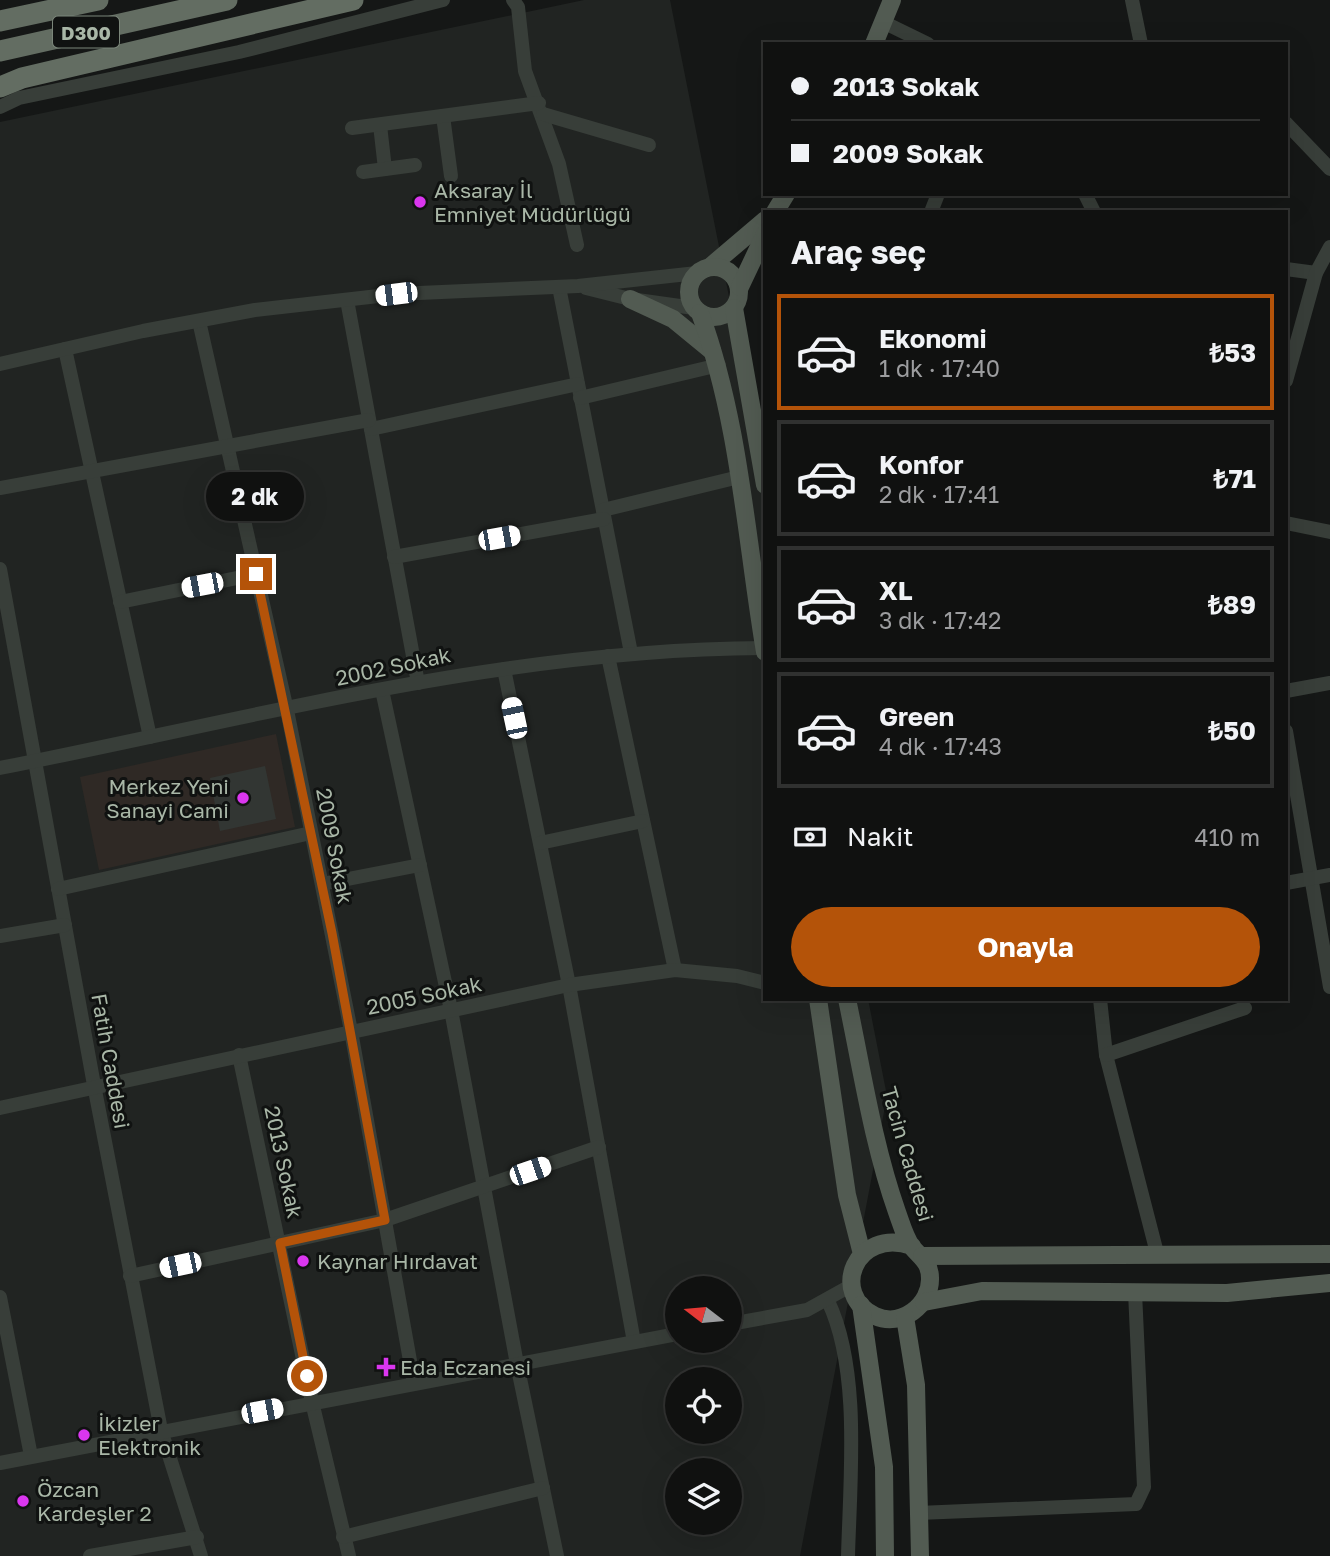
<!DOCTYPE html>
<html lang="tr">
<head>
<meta charset="utf-8">
<style>
  body { margin:0; font-family:"Golos Text",sans-serif; background:#191a19; color:#f1f3f6; height:100vh; display:flex; flex-direction:column; font-size:26px; white-space:nowrap }
  * { box-sizing:border-box; margin:0 }
  p { font-size:23px; color:#9c9d9f }
  .icon { flex:none; width:38px; height:38px; fill:none; stroke:currentColor; stroke-width:2; stroke-linecap:round; stroke-linejoin:round }
  .map { position:relative; flex:1; overflow:hidden }
  .sheet { position:absolute; left:763px; top:210px; width:525px; height:791px; display:flex; flex-direction:column; background:#101110; border-radius:0px; box-shadow:0 7px 28px #0002,0 0 0 2px #303130 }
  .sheet>* { flex:none }
  .hud { position:absolute; left:763px; top:42px; width:525px; height:154px; border-radius:0px; box-shadow:0 7px 28px #0002,0 0 0 2px #303130; display:grid; align-content:center; height:154px; padding:0 28px; background:#101110 }
  .needle { width:46px; rotate:286deg }
  .buttons { position:absolute; left:665px; top:1276px; display:grid; gap:14px }
  .buttons a { display:grid; place-items:center; width:77px; height:77px; border-radius:50%; background:#101110; box-shadow:0 7px 28px #0002,0 0 0 2px #303130; font-size:35px }
  .end { position:absolute; width:32px; height:32px; margin:-16px; border:9px solid #b45309; background:#fff; box-shadow:0 0 0 4px #fff }
  .from { border-radius:50% }
  .bubble { position:absolute; height:49px; border-radius:24px; background:#101110; box-shadow:0 7px 28px #0002,0 0 0 2px #303130; font-size:23px; font-weight:700; line-height:49px; text-align:center }
  .car { position:absolute; width:21px; height:42px; margin:-21px -10px; border-radius:9px; box-shadow:0 0 5px 2px #0007; background:linear-gradient(#fff 24%,#345 0 40%,#fff 0 76%,#345 0 86%,#fff 0) }
  .hud b { display:flex; align-items:center; gap:24px; height:66px; font-size:26px }
  .hud b+b { border-top:2px solid #303130 }
  .hud i { width:18px; height:18px; background:#f1f3f6 }
  ul { padding:0; list-style:none }
  li { display:flex; align-items:center; gap:21px; height:116px; margin:0 14px 10px; padding:0 14px; border:4px solid #303130; border-radius:0px }
  li div { flex:1 }
  li b { display:block; font-size:26px }
  li em { font-style:normal; font-weight:700 }
  li.active { border-color:#b45309 }
  li>.icon { width:63px; height:63px; stroke-width:1.5 }
  h2 { padding:0 28px; font-size:32px; line-height:84px }
  .pay { display:flex; align-items:center; gap:18px; height:77px; padding:0 28px; font-size:26px }
  .pay p { margin-inline-start:auto }
  .primary-button { display:flex; gap:14px; margin-top:auto; padding:14px 28px }
  .primary-button a { flex:1; height:80px; border-radius:42px; background:#b45309; color:#fff; font-size:28px; font-weight:700; line-height:80px; text-align:center }
  .map>svg:first-child { display:block }
  .built { fill:#212422; fill-rule:evenodd }
  .green { fill:#2f2925 }
  .building { fill:#323633 }
  .lines { fill:none; stroke-linecap:round; stroke-linejoin:round }
  .minor { stroke:#383e39; stroke-width:14 }
  .major { stroke:#525b52; stroke-width:18 }
  .highway { stroke:#636d62; stroke-width:21 }
  .route { stroke:#b45309; stroke-width:9 }
  .poi-dot { fill:#da36ef; stroke:#101211; stroke-width:2.5 }
  .labels { text-anchor:middle; dominant-baseline:central; stroke-width:6; stroke-linejoin:round; paint-order:stroke }
  .shield { fill:#101211; stroke:#7b867a; stroke-width:2 }
  .shield-label { font-size:19px; font-weight:bold; fill:#a9b7a7 }
  .poi-label { font-size:21px; fill:#a9b7a7; stroke:#101211; text-anchor:start }
  .street-label { font-size:21px; fill:#a9b7a7; stroke:#101211 }
</style>
</head>
<body>
<div class="map">
<svg width="1330" height="1556" viewBox="0 0 1330 1556">
  <rect width="100%" height="100%" fill="#151716"/>
  <path class="built" d="M584 0H670L765 478V999H868L887 1096 800 1556H0V122ZM677 1288H730V1340H677ZM677 1379H730V1432H677ZM677 1470H730V1522H677Z"/>
  <path class="green" d="M276 734 295 827 99 870 80 777Z"/>
  <path class="building" d="M265 766 276 819 220 831 210 778Z"/>
  <g class="lines">
    <g class="minor">
      <path d="M513 0 518 7 525 71 559 164 577 245"/>
      <path d="M1132 0 1141 44"/>
      <path d="M885 23 928 44"/>
      <path d="M0 107 19 98 239 52 443 0"/>
      <path d="M543 114 649 145"/>
      <path d="M443 116 451 176"/>
      <path d="M1286 123 1330 169"/>
      <path d="M380 125 385 169"/>
      <path d="M352 128 539 103"/>
      <path d="M363 172 415 165"/>
      <path d="M1085 194 1094 212"/>
      <path d="M931 212 938 194"/>
      <path d="M1286 269 1316 273"/>
      <path d="M559 287 631 653"/>
      <path d="M586 288 630 299 694 308"/>
      <path d="M347 300 418 683"/>
      <path d="M199 321 287 710 351 1031 414 1383"/>
      <path d="M65 349 150 737"/>
      <path d="M0 364 143 331 255 310 396 294 578 286 697 273"/>
      <path d="M1286 381 1316 273 1330 247"/>
      <path d="M580 398 719 365"/>
      <path d="M371 429 578 384"/>
      <path d="M0 488 369 420"/>
      <path d="M603 510 739 477"/>
      <path d="M1286 523 1330 532"/>
      <path d="M394 557 604 519"/>
      <path d="M0 569 94 1085 161 1430 201 1556"/>
      <path d="M120 602 256 574"/>
      <path d="M608 656 675 970"/>
      <path d="M504 669 569 985 634 1342"/>
      <path d="M382 690 451 1010 517 1364 557 1556"/>
      <path d="M1286 691 1330 683"/>
      <path d="M1286 731 1330 987"/>
      <path d="M0 768C253 718 505 649 765 648"/>
      <path d="M540 843 643 821"/>
      <path d="M1286 883 1330 875"/>
      <path d="M322 884 420 865"/>
      <path d="M58 889 311 833"/>
      <path d="M0 936 65 925"/>
      <path d="M1100 999 1106 1055 1157 1253"/>
      <path d="M239 1055 312 1402 349 1556"/>
      <path d="M1106 1055 1245 1008"/>
      <path d="M0 1108 569 985 675 970 737 976 765 983"/>
      <path d="M130 1276 385 1220 599 1147"/>
      <path d="M0 1297 31 1456"/>
      <path d="M828 1301C861 1370 850 1479 848 1556"/>
      <path d="M730 1324 807 1310 852 1285"/>
      <path d="M0 1463 677 1334"/>
      <path d="M918 1513 1136 1504 1144 1487 1135 1292"/>
      <path d="M343 1537 543 1488"/>
      <path d="M90 1556 197 1537"/>
    </g>
    <g class="major">
      <path d="M874 44 892 0"/>
      <path d="M775 212 786 194"/>
      <path d="M711 266 765 220"/>
      <circle cx="714" cy="292" r="25"/>
      <path d="M740 287 765 234"/>
      <path d="M630 299 673 319 712 351"/>
      <path d="M734 308 765 485"/>
      <path d="M700 313C740 422 746 539 765 652"/>
      <path d="M818 999 847 1195 862 1254"/>
      <path d="M847 999C862 1070 873 1144 897 1212 901 1223 905 1238 912 1247 920 1257 930 1262 930 1278 931 1305 901 1328 875 1316 829 1294 855 1227 912 1246"/>
      <path d="M922 1256 1330 1254"/>
      <path d="M924 1302 982 1291 1227 1293 1330 1283"/>
      <path d="M861 1305 884 1467 885 1556"/>
      <path d="M905 1317 916 1385 920 1556"/>
    </g>
    <g class="highway">
      <path d="M0 21 98 0"/>
      <path d="M0 51 227 0"/>
      <path d="M0 87 22 78 353 0"/>
    </g>
  </g>
  <g class="lines">
    <path class="route" d="M256 574 332 933 385 1220 280 1243 307 1376"/>
  </g>
  <g class="poi-dot">
    <circle cx="420" cy="202" r="7"/>
    <circle cx="243" cy="798" r="7"/>
    <circle cx="303" cy="1261" r="7"/>
    <path d="M382.5 1356.5h7v7h7v7h-7v7h-7v-7h-7v-7h7z"/>
    <circle cx="84" cy="1435" r="7"/>
    <circle cx="23" cy="1501" r="7"/>
  </g>
  <g class="labels">
    <rect class="shield" x="53" y="16.5" width="66" height="31" rx="5"/>
    <g class="shield-label">
      <text x="86" y="32">D300</text>
    </g>
    <g class="poi-label">
      <text x="434" y="190">Aksaray İl<tspan x="434" dy="24">Emniyet Müdürlüğü</tspan></text>
      <text x="229" y="786" text-anchor="end">Merkez Yeni<tspan x="229" dy="24">Sanayi Cami</tspan></text>
      <text x="317" y="1261">Kaynar Hırdavat</text>
      <text x="400" y="1367">Eda Eczanesi</text>
      <text x="98" y="1423">İkizler<tspan x="98" dy="24">Elektronik</tspan></text>
      <text x="37" y="1489">Özcan<tspan x="37" dy="24">Kardeşler 2</tspan></text>
    </g>
    <g class="street-label">
      <text transform="translate(393 666) rotate(-12)">2002 Sokak</text>
      <text transform="translate(335 846) rotate(79)">2009 Sokak</text>
      <text transform="translate(424 995) rotate(-12)">2005 Sokak</text>
      <text transform="translate(111 1061) rotate(80)">Fatih Caddesi</text>
      <text transform="translate(908 1154) rotate(74)">Tacin Caddesi</text>
      <text transform="translate(284 1162) rotate(78)">2013 Sokak</text>
    </g>
  </g>
</svg>
<div class="buttons">
<a><svg class="needle" viewBox="-14 -14 28 28"><path d="M0-13l5 13h-10z" fill="#e53935"/><path d="M0 13l5-13h-10z" fill="#9c9d9f"/></svg></a>
<a><svg class="icon" aria-label="locate" viewBox="0 0 24 24"><circle cx="12" cy="12" r="6"/><path d="M12 2v4M12 18v4M2 12h4M18 12h4"/></svg></a>
<a><svg class="icon" aria-label="layers" viewBox="0 0 24 24"><path d="M12 4l9 5-9 5-9-5zM3 14l9 5 9-5"/></svg></a>
</div>
<i class="end from" style="left:307px;top:1376px"></i>
<i class="end" style="left:256px;top:574px"></i>
<div class="bubble" style="left:206px;top:472px;width:98px">2 dk</div>
<i class="car" style="left:396px;top:294px;rotate:263deg"></i>
<i class="car" style="left:499px;top:538px;rotate:80deg"></i>
<i class="car" style="left:202px;top:585px;rotate:259deg"></i>
<i class="car" style="left:514px;top:718px;rotate:348deg"></i>
<i class="car" style="left:530px;top:1171px;rotate:71deg"></i>
<i class="car" style="left:180px;top:1265px;rotate:258deg"></i>
<i class="car" style="left:262px;top:1411px;rotate:79deg"></i>
<div class="hud">
<b><i class="from"></i>2013 Sokak</b>
<b><i></i>2009 Sokak</b>
</div>
<section class="sheet">
<h2>Araç seç</h2>
<ul>
<li class="active"><svg class="icon" aria-label="car" viewBox="0 0 24 24"><path d="M5 17H2v-5l4-1 3-4h7l3 4 3 1v5h-3M9 17h6M6 11h13"/><circle cx="7" cy="17" r="2"/><circle cx="17" cy="17" r="2"/></svg><div><b>Ekonomi</b><p>1 dk · 17:40</p></div><em>₺53</em></li>
<li><svg class="icon" aria-label="car" viewBox="0 0 24 24"><path d="M5 17H2v-5l4-1 3-4h7l3 4 3 1v5h-3M9 17h6M6 11h13"/><circle cx="7" cy="17" r="2"/><circle cx="17" cy="17" r="2"/></svg><div><b>Konfor</b><p>2 dk · 17:41</p></div><em>₺71</em></li>
<li><svg class="icon" aria-label="car" viewBox="0 0 24 24"><path d="M5 17H2v-5l4-1 3-4h7l3 4 3 1v5h-3M9 17h6M6 11h13"/><circle cx="7" cy="17" r="2"/><circle cx="17" cy="17" r="2"/></svg><div><b>XL</b><p>3 dk · 17:42</p></div><em>₺89</em></li>
<li><svg class="icon" aria-label="car" viewBox="0 0 24 24"><path d="M5 17H2v-5l4-1 3-4h7l3 4 3 1v5h-3M9 17h6M6 11h13"/><circle cx="7" cy="17" r="2"/><circle cx="17" cy="17" r="2"/></svg><div><b>Green</b><p>4 dk · 17:43</p></div><em>₺50</em></li>
</ul>
<div class="pay"><svg class="icon" aria-label="cash" viewBox="0 0 24 24"><path d="M3 7h18v10H3z"/><circle cx="12" cy="12" r="2"/></svg>Nakit<p>410 m</p></div>
<div class="primary-button"><a>Onayla</a></div>
</section>
</div>
</body>
</html>
